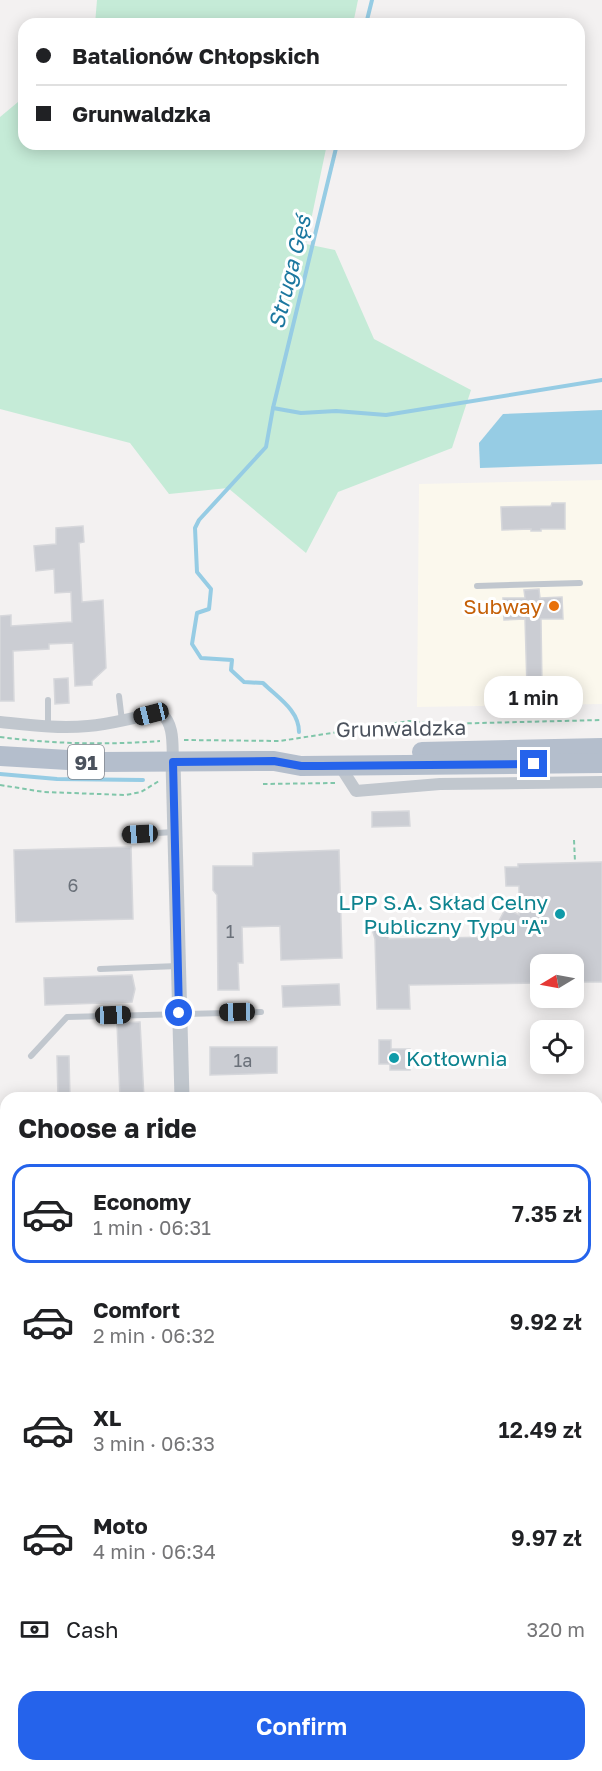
<!DOCTYPE html>
<html lang="en">
<head>
<meta charset="utf-8">
<style>
  body { margin:0; font-family:"Golos Text",sans-serif; background:#f2f2f2; color:#202124; height:100vh; display:flex; flex-direction:column; font-size:22px; white-space:nowrap }
  * { box-sizing:border-box; margin:0 }
  p { font-size:20px; color:#757577 }
  .icon { flex:none; width:33px; height:33px; fill:none; stroke:currentColor; stroke-width:2; stroke-linecap:round; stroke-linejoin:round }
  .map { position:relative; flex:1; overflow:hidden }
  .panel { position:absolute; left:0px; top:1092px; width:603px; height:680px; display:flex; flex-direction:column; background:#fff; border-radius:18px 18px 0 0; box-shadow:0 3px 15px #0003 }
  .panel>* { flex:none }
  .banner { position:absolute; left:18px; top:18px; width:567px; height:132px; border-radius:18px; box-shadow:0 3px 15px #0003; display:grid; align-content:center; height:132px; padding:0 18px; background:#fff }
  .needle { width:39px; rotate:260deg }
  .buttons { position:absolute; left:530px; top:954px; display:grid; gap:12px }
  .buttons a { display:grid; place-items:center; width:54px; height:54px; border-radius:12px; background:#fff; box-shadow:0 3px 15px #0003; font-size:30px }
  .end { position:absolute; width:27px; height:27px; margin:-14px; border:8px solid #2563eb; background:#fff; box-shadow:0 0 0 3px #fff }
  .from { border-radius:50% }
  .bubble { position:absolute; height:42px; border-radius:18px; background:#fff; box-shadow:0 3px 15px #0003; font-size:20px; font-weight:600; line-height:42px; text-align:center }
  .car { position:absolute; width:18px; height:36px; margin:-18px -9px; border-radius:8px; box-shadow:0 0 4px 2px #0007; background:linear-gradient(#222 24%,#8ab4d8 0 40%,#222 0 76%,#8ab4d8 0 86%,#222 0) }
  .banner b { display:flex; align-items:center; gap:21px; height:57px; font-size:22px }
  .banner b+b { border-top:2px solid #e0e0e0 }
  .banner i { width:15px; height:15px; background:#202124 }
  ul { padding:0; list-style:none }
  li { display:flex; align-items:center; gap:18px; height:99px; margin:0 12px 9px; padding:0 6px; border:3px solid transparent; border-radius:18px }
  li div { flex:1 }
  li b { display:block; font-size:22px }
  li em { font-style:normal; font-weight:600 }
  li.on { border-color:#2563eb }
  li>.icon { width:54px; height:54px; stroke-width:1.5 }
  h2 { padding:0 18px; font-size:27px; line-height:72px }
  .pay { display:flex; align-items:center; gap:15px; height:66px; padding:0 18px; font-size:22px }
  .pay p { margin-inline-start:auto }
  .cta { display:flex; gap:12px; margin-top:auto; padding:12px 18px }
  .cta a { flex:1; height:69px; border-radius:18px; background:#2563eb; color:#fff; font-size:24px; font-weight:600; line-height:69px; text-align:center }
  .map>svg:first-child { display:block }
  .commercial { fill:#fbf8ed }
  .green { fill:#c5ebd7 }
  .water { fill:#96cce4 }
  .lines { fill:none; stroke-linecap:round; stroke-linejoin:round }
  .stream { stroke:#96cce4; stroke-width:4 }
  .building { fill:#cbcdd3; stroke:#d6d7db; stroke-width:1.5 }
  .path { stroke:#80c6aa; stroke-width:2; stroke-dasharray:4.5 3; stroke-linecap:butt }
  .service { stroke:#c1c7ce; stroke-width:6 }
  .minor { stroke:#c1c7ce; stroke-width:12 }
  .tertiary { stroke:#c1c7ce; stroke-width:15 }
  .primary { stroke:#b4becc; stroke-width:20 }
  .route { stroke:#2563eb; stroke-width:8 }
  .food-dot { fill:#e8710a; stroke:#fff; stroke-width:2 }
  .culture-dot { fill:#0f9aa8; stroke:#fff; stroke-width:2 }
  .labels { text-anchor:middle; dominant-baseline:central; stroke-width:6; stroke-linejoin:round; paint-order:stroke }
  .number-label { font-size:18px; fill:#6b717a }
  .shield { fill:#fff; stroke:#81868e; stroke-width:1.5 }
  .shield-label { font-size:20px; font-weight:bold; fill:#4b525d }
  .food-label { font-size:21px; fill:#c56008; stroke:#fff; text-anchor:end }
  .street-label { font-size:21px; fill:#4b525d; stroke:#fff }
  .culture-label { font-size:21px; fill:#0d838f; stroke:#fff; text-anchor:end }
  .water-label { font-size:22px; font-style:italic; fill:#1b779f; stroke:#fff }
</style>
</head>
<body>
<div class="map">
<svg width="602" height="1771" viewBox="0 0 602 1771">
  <rect width="100%" height="100%" fill="#f3f1f1"/>
  <path class="commercial" d="M602 480V704L417 707 419 484Z"/>
  <g class="green">
    <path d="M97 0H358L353 24H95Z"/>
    <path d="M24 97V144H327L306 244 335 250 374 339 471 390 452 448 338 492 306 553 228 488 169 494 130 443 0 409V117Z"/>
  </g>
  <path class="water" d="M602 410V464L480 468 479 443 503 414Z"/>
  <g class="lines">
    <g class="stream">
      <path d="M366 24 372 0"/>
      <path d="M273 408 301 413 336 411 386 415 602 380"/>
      <path d="M299 732C299 710 278 698 263 683L244 682 231 670 232 660 201 658 192 644 197 613 209 609 211 589 197 572 195 528 199 520 266 447 273 408 337 144"/>
      <path d="M0 774 57 779 143 780"/>
    </g>
  </g>
  <g class="building">
    <path d="M552 503H565V529H541V531H531V529L502 530 501 507 551 506Z"/>
    <path d="M83 526 84 542 79 543 82 602 103 600 106 668 92 681V685L75 686 73 643 49 644V649L13 651 14 701H0V616L11 615V626L72 622 71 592 55 593 54 569 36 571 34 546 56 544V528Z"/>
    <path d="M539 589 540 598 562 597 563 619H541L542 687H527L525 619 504 620 503 598H525L524 590Z"/>
    <path d="M68 678 69 703 55 704 54 679Z"/>
    <path d="M409 811 410 826 372 827V812Z"/>
    <path d="M131 847 133 919 16 922 14 850Z"/>
    <path d="M339 850 342 958 281 960 280 926 242 927 243 963H238L239 990H218L217 895 213 890V866H253V853Z"/>
    <path d="M602 862V982H573V964H540V983L409 985 410 1009H377L375 939 372 929 384 925 389 939 490 937 506 908 519 915V886H506L505 867H518V864Z"/>
    <path d="M132 975 135 989 132 1002 45 1005 44 978Z"/>
    <path d="M339 984 340 1005 283 1007 282 986Z"/>
    <path d="M140 1022 144 1098H120L117 1023Z"/>
    <path d="M379 1040H391V1049H410V1070H390V1064H379Z"/>
    <path d="M210 1047H277V1073L210 1075Z"/>
    <path d="M57 1056H69L70 1098H58Z"/>
  </g>
  <g class="lines">
    <g class="path">
      <path d="M0 737C52 744 108 745 160 741"/>
      <path d="M184 740 280 741 409 721 441 724 602 720"/>
      <path d="M263 784 335 783"/>
      <path d="M0 785 44 792 126 795 141 792 159 781"/>
      <path d="M574 840 575 862"/>
      <path d="M0 1262H6"/>
    </g>
    <g class="service">
      <path d="M477 586 580 583"/>
      <path d="M119 696 122 721"/>
      <path d="M48 700V726"/>
      <path d="M124 835 174 832"/>
      <path d="M100 969 178 966"/>
      <path d="M31 1056 67 1017 261 1012"/>
      <path d="M0 1327 6 1326"/>
      <path d="M0 1716 6 1718"/>
      <path d="M597 1729 602 1714"/>
      <path d="M582 1771 584 1766"/>
    </g>
    <g class="minor">
      <path d="M0 722C29 725 59 729 88 726 113 724 137 716 161 713 175 725 172 745 173 762"/>
      <path d="M340 766 356 791 440 784 602 782"/>
    </g>
    <g class="tertiary">
      <path d="M173 762 182 1098"/>
      <path d="M186 1771V1766"/>
    </g>
    <g class="primary">
      <path d="M422 752 602 748"/>
      <path d="M0 756 102 762 274 761 301 766 602 763"/>
    </g>
  </g>
  <g class="lines">
    <path class="route" d="M179 1013 173 762 274 761 301 766H321L534 764"/>
  </g>
  <circle class="food-dot" cx="554" cy="606" r="6"/>
  <g class="culture-dot">
    <circle cx="560" cy="914" r="6"/>
    <circle cx="394" cy="1058" r="6"/>
  </g>
  <g class="labels">
    <g class="number-label">
      <text x="73" y="885">6</text>
      <text x="230" y="931">1</text>
      <text x="243" y="1060">1a</text>
    </g>
    <rect class="shield" x="68" y="745" width="36" height="34" rx="4.5"/>
    <g class="shield-label">
      <text x="86" y="762">91</text>
    </g>
    <g class="food-label">
      <text x="542" y="606">Subway</text>
    </g>
    <g class="street-label">
      <text transform="translate(401 728) rotate(-1)">Grunwaldzka</text>
    </g>
    <g class="culture-label">
      <text x="548" y="902">LPP S.A. Skład Celny<tspan x="548" dy="24">Publiczny Typu "A"</tspan></text>
      <text x="406" y="1058" text-anchor="start">Kotłownia</text>
    </g>
    <g class="water-label">
      <text transform="translate(289 272) rotate(-76)">Struga Gęś</text>
    </g>
  </g>
</svg>
<div class="buttons">
<a><svg class="needle" viewBox="-14 -14 28 28"><path d="M0-13l5 13h-10z" fill="#e53935"/><path d="M0 13l5-13h-10z" fill="#757577"/></svg></a>
<a><svg class="icon" aria-label="locate" viewBox="0 0 24 24"><circle cx="12" cy="12" r="6"/><path d="M12 2v4M12 18v4M2 12h4M18 12h4"/></svg></a>
</div>
<i class="end from" style="left:179px;top:1013px"></i>
<i class="end" style="left:534px;top:764px"></i>
<div class="bubble" style="left:484px;top:676px;width:99px">1 min</div>
<i class="car" style="left:151px;top:714px;rotate:256deg"></i>
<i class="car" style="left:140px;top:834px;rotate:267deg"></i>
<i class="car" style="left:237px;top:1012px;rotate:269deg"></i>
<i class="car" style="left:113px;top:1015px;rotate:88deg"></i>
<div class="banner">
<b><i class="from"></i>Batalionów Chłopskich</b>
<b><i></i>Grunwaldzka</b>
</div>
<section class="panel">
<h2>Choose a ride</h2>
<ul>
<li class="on"><svg class="icon" aria-label="car" viewBox="0 0 24 24"><path d="M5 17H2v-5l4-1 3-4h7l3 4 3 1v5h-3M9 17h6M6 11h13"/><circle cx="7" cy="17" r="2"/><circle cx="17" cy="17" r="2"/></svg><div><b>Economy</b><p>1 min · 06:31</p></div><em>7.35 zł</em></li>
<li><svg class="icon" aria-label="car" viewBox="0 0 24 24"><path d="M5 17H2v-5l4-1 3-4h7l3 4 3 1v5h-3M9 17h6M6 11h13"/><circle cx="7" cy="17" r="2"/><circle cx="17" cy="17" r="2"/></svg><div><b>Comfort</b><p>2 min · 06:32</p></div><em>9.92 zł</em></li>
<li><svg class="icon" aria-label="car" viewBox="0 0 24 24"><path d="M5 17H2v-5l4-1 3-4h7l3 4 3 1v5h-3M9 17h6M6 11h13"/><circle cx="7" cy="17" r="2"/><circle cx="17" cy="17" r="2"/></svg><div><b>XL</b><p>3 min · 06:33</p></div><em>12.49 zł</em></li>
<li><svg class="icon" aria-label="car" viewBox="0 0 24 24"><path d="M5 17H2v-5l4-1 3-4h7l3 4 3 1v5h-3M9 17h6M6 11h13"/><circle cx="7" cy="17" r="2"/><circle cx="17" cy="17" r="2"/></svg><div><b>Moto</b><p>4 min · 06:34</p></div><em>9.97 zł</em></li>
</ul>
<div class="pay"><svg class="icon" aria-label="cash" viewBox="0 0 24 24"><path d="M3 7h18v10H3z"/><circle cx="12" cy="12" r="2"/></svg>Cash<p>320 m</p></div>
<div class="cta"><a>Confirm</a></div>
</section>
</div>
</body>
</html>
